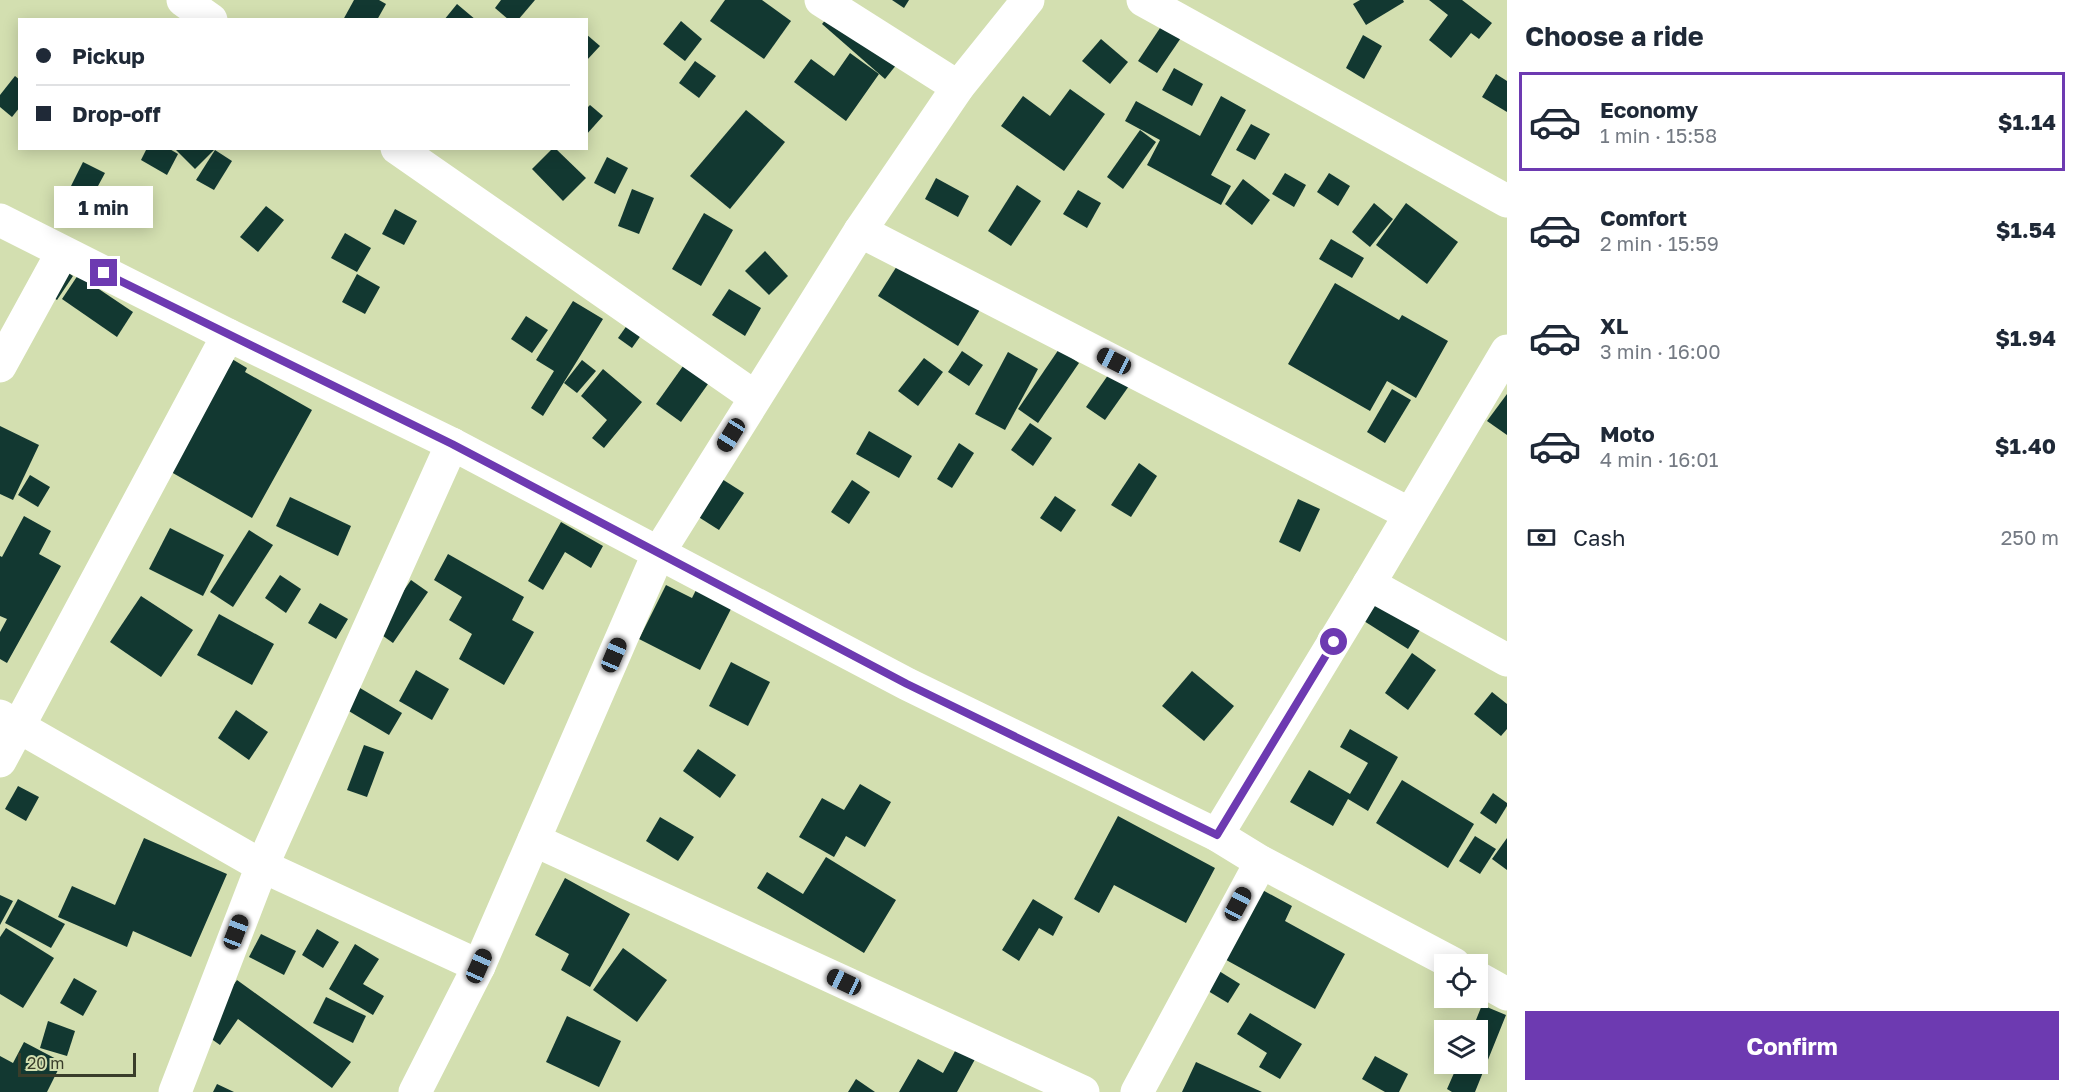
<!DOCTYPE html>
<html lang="en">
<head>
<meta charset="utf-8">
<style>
  body { margin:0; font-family:"Golos Text",sans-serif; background:#f6f6f7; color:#1f2937; height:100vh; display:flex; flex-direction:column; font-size:22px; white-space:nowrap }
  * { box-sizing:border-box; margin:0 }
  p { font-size:20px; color:#747a83 }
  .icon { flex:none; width:33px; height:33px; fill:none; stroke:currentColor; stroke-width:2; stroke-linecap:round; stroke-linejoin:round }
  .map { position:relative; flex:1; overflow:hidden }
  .side { display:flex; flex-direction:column; background:#fff; width:570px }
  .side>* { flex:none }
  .banner { position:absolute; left:18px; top:18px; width:570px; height:132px; border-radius:0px; box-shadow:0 3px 15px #0003; display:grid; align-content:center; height:132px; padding:0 18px; background:#fff }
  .controls { position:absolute; left:1434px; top:954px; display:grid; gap:12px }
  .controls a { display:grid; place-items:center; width:54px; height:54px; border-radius:0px; background:#fff; box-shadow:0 3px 15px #0003; font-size:30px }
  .scale { position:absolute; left:18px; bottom:15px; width:118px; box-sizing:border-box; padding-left:6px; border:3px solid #393d2a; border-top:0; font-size:16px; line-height:21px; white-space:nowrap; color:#393d2a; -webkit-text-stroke:4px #d3dfb0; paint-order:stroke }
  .end { position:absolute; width:27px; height:27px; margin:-14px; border:8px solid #6d3ab1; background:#fff; box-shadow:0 0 0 3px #fff }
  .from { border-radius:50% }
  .bubble { position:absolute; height:42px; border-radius:0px; background:#fff; box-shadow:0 3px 15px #0003; font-size:20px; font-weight:700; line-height:42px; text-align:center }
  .car { position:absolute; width:18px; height:36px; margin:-18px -9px; border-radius:8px; box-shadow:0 0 4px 2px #0007; background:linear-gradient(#222 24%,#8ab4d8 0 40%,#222 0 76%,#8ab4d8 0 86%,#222 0) }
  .banner b { display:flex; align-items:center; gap:21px; height:57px; font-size:22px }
  .banner b+b { border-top:2px solid #e0e1e3 }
  .banner i { width:15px; height:15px; background:#1f2937 }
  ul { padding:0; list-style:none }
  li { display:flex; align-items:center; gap:18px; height:99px; margin:0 12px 9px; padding:0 6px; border:3px solid transparent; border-radius:0px }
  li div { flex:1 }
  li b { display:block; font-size:22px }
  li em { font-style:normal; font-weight:700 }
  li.current { border-color:#6d3ab1 }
  li>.icon { width:54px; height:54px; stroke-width:1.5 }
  h2 { padding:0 18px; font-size:27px; line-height:72px }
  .pay { display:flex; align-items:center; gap:15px; height:66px; padding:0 18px; font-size:22px }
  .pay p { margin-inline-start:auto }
  .button { display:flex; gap:12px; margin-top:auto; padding:12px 18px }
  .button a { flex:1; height:69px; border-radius:0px; background:#6d3ab1; color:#fff; font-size:24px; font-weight:700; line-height:69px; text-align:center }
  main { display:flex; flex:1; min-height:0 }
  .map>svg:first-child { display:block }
  .building { fill:#123831 }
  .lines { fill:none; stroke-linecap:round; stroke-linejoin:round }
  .street { stroke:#fff; stroke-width:33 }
  .route { stroke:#6d3ab1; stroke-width:8 }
</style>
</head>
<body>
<main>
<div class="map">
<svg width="1507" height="1092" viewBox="0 0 1507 1092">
  <rect width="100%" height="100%" fill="#d3dfb0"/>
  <g class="building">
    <path d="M354 0H379L386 4 377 20H343Z"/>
    <path d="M501 0H535L518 20H509L495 8Z"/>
    <path d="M725 0H762L791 21 764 59 710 21Z"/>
    <path d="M892 0H909L904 8Z"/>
    <path d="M1360 0H1403L1404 2 1366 25 1353 4Z"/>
    <path d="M1429 0H1462L1492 23 1479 39 1471 33 1451 58 1429 40 1448 15Z"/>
    <path d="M457 4 476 20H444Z"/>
    <path d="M839 4 901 59 885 79 822 24Z"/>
    <path d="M1168 16 1187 29 1157 73 1138 61Z"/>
    <path d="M681 21 702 39 685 61 663 44Z"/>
    <path d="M586 34 600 46 586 61Z"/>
    <path d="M1363 35 1382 46 1364 79 1346 68Z"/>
    <path d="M1101 39 1128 62 1110 84 1082 61Z"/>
    <path d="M850 53 879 74 846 121 794 82 811 59 834 76Z"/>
    <path d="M695 61 716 76 699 98 679 83Z"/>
    <path d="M1174 68 1203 84 1192 106 1162 90Z"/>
    <path d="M1496 74 1507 81V112L1482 97Z"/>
    <path d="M15 76 20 80V107L12 117 0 107V95Z"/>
    <path d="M1070 89 1105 114 1064 171 1001 126 1023 96 1050 116Z"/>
    <path d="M1221 96 1246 110 1211 175 1231 186 1221 205 1147 165 1160 140 1125 121 1136 101 1200 136Z"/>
    <path d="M590 105 603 116 586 135V109Z"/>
    <path d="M746 110 785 142 730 209 690 176Z"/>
    <path d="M1251 124 1270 134 1255 160 1236 150Z"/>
    <path d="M1140 130 1156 142 1123 189 1107 177Z"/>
    <path d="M147 148H168L178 154 167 175 141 160Z"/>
    <path d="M174 148H212L214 150 195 169Z"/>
    <path d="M553 148H555L586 178 563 201 532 169Z"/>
    <path d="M215 150 232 161 214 190 196 180Z"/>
    <path d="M607 157 628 168 615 194 594 183Z"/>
    <path d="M83 162 105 173 91 199 70 188Z"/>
    <path d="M1285 173 1306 185 1294 207 1272 194Z"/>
    <path d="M1329 173 1350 186 1338 206 1317 192Z"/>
    <path d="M936 178 969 196 958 217 925 199Z"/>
    <path d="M1243 179 1270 200 1252 225 1225 204Z"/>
    <path d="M1017 185 1041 201 1011 246 988 231Z"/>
    <path d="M632 189 654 198 639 234 618 226Z"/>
    <path d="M1078 190 1101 203 1087 228 1063 214Z"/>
    <path d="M1374 203 1393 219 1370 247 1352 232Z"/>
    <path d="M1406 203 1458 242 1427 284 1376 245Z"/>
    <path d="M266 206 284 220 258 252 240 237Z"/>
    <path d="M395 209 417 221 404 245 382 234Z"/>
    <path d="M704 213 733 230 701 286 672 269Z"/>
    <path d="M345 233 371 248 357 272 331 258Z"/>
    <path d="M1331 239 1364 258 1352 278 1319 259Z"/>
    <path d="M765 251 788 276 769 295 745 271Z"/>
    <path d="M902 258 981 308 958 346 878 296Z"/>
    <path d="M58 266 73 276 57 300 42 290Z"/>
    <path d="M357 274 380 287 365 314 342 302Z"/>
    <path d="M78 275 133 312 117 337 62 299Z"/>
    <path d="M1335 283 1399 320 1402 315 1448 341 1416 398 1387 381 1370 411 1288 364Z"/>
    <path d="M729 289 761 308 745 336 712 315Z"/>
    <path d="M573 301 603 319 543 416 531 408 554 371 536 360Z"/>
    <path d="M635 314 649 324 632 348 618 338Z"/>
    <path d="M526 316 548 330 532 353 511 339Z"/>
    <path d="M698 345 723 363 681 422 656 404Z"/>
    <path d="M1059 349 1079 363 1038 423 1018 409Z"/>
    <path d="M962 351 983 365 969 386 948 372Z"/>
    <path d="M1008 352 1038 369 1005 430 975 414Z"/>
    <path d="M227 356 247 368 245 372 312 410 252 518 164 468Z"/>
    <path d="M924 358 943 372 918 406 898 391Z"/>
    <path d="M582 360 596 371 577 393 564 383Z"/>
    <path d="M1117 362 1136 376 1105 420 1086 407Z"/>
    <path d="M603 369 642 402 604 448 592 438 607 420 581 396Z"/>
    <path d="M1392 389 1411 400 1385 443 1367 432Z"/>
    <path d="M1507 394V435L1487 421Z"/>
    <path d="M1030 423 1052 438 1033 466 1011 450Z"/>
    <path d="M0 426 39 445 13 500 0 494Z"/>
    <path d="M869 431 912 456 899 478 856 454Z"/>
    <path d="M959 443 974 453 952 488 937 479Z"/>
    <path d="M1139 463 1157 476 1131 517 1111 505Z"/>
    <path d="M714 474 744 493 719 530 689 511Z"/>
    <path d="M30 475 50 487 38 507 18 495Z"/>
    <path d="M852 480 870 492 849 524 831 512Z"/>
    <path d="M1055 496 1076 510 1061 532 1040 518Z"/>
    <path d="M290 497 351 526 338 556 276 526Z"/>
    <path d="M1298 499 1320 509 1300 552 1279 542Z"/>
    <path d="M24 516 51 531 39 554 61 566 7 663 0 659V632L7 619 0 616V556L2 557Z"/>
    <path d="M561 522 603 546 591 568 565 552 543 590 528 581Z"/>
    <path d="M170 528 224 555 203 596 149 569Z"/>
    <path d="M249 530 273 545 233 607 210 592Z"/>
    <path d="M448 554 524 597 512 620 534 632 504 685 459 659 472 634 449 620 462 597 434 580Z"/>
    <path d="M280 575 301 589 286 613 265 598Z"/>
    <path d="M411 580 428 592 393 643 376 631Z"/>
    <path d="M1391 580 1434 608 1408 649 1364 621Z"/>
    <path d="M666 585 692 598 696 590 732 607 700 670 639 639Z"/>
    <path d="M141 596 193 630 161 677 110 642Z"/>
    <path d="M320 603 348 619 336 639 308 623Z"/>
    <path d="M219 614 274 644 252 685 197 655Z"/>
    <path d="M1412 653 1436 670 1408 710 1385 693Z"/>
    <path d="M731 662 770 682 748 726 709 706Z"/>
    <path d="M416 670 449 689 432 720 399 701Z"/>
    <path d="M1192 671 1234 706 1204 741 1162 706Z"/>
    <path d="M360 688 402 713 389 735 347 710Z"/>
    <path d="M1492 692 1507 704V729L1501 736 1474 714Z"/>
    <path d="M236 710 268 732 249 760 218 738Z"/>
    <path d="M1350 729 1398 757 1368 811 1348 799 1333 826 1290 802 1309 770 1350 794 1368 763 1340 747Z"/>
    <path d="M364 745 384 752 367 797 347 790Z"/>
    <path d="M698 749 736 775 720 798 683 771Z"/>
    <path d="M1402 780 1474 824 1448 868 1376 823Z"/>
    <path d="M860 784 891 802 865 847 846 836 834 857 799 837 822 798 844 810Z"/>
    <path d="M18 786 39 797 26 821 5 809Z"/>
    <path d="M1493 793 1507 803V806L1496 824 1480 813Z"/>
    <path d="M1118 816 1215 868 1186 923 1114 885 1099 913 1074 899Z"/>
    <path d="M660 817 694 837 678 861 646 841Z"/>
    <path d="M1475 836 1496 849 1480 874 1459 861Z"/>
    <path d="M144 838 227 874 191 957 133 931 127 947 58 917 72 886 115 905Z"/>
    <path d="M1507 838V870L1492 859Z"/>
    <path d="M826 857 896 900 864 953 757 888 767 872 803 894Z"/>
    <path d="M565 878 630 914 590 987 561 970 569 954 535 935Z"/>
    <path d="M1257 887 1292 906 1285 921 1345 954 1315 1009 1219 956Z"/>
    <path d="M0 895 13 901 0 925Z"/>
    <path d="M18 899 65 924 51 948 5 923Z"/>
    <path d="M1033 899 1063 917 1053 936 1039 928 1019 961 1002 950Z"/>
    <path d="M6 928 54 958 23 1008 0 994V937Z"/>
    <path d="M317 929 339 942 323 968 302 955Z"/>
    <path d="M261 934 296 951 284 975 249 957Z"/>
    <path d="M355 944 379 959 363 984 384 996 373 1015 329 989Z"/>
    <path d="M623 948 667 980 637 1022 593 990Z"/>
    <path d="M1219 971 1240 984 1228 1003 1208 991Z"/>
    <path d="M74 978 97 991 83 1016 60 1003Z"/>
    <path d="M237 980 351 1062 332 1088 238 1019 220 1045 200 1031Z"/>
    <path d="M326 997 366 1016 353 1043 313 1023Z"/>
    <path d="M1482 1005 1506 1015 1475 1092H1452L1447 1089 1458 1064H1478V1030H1472Z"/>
    <path d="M1250 1013 1302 1044 1280 1079 1259 1067 1267 1053 1237 1034Z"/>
    <path d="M567 1016 621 1041 599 1087 546 1062Z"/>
    <path d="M48 1021 75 1031 67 1056 40 1048Z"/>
    <path d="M24 1042 62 1062 47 1092H0V1056L13 1063Z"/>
    <path d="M960 1042 979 1052 957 1092H899L918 1059 943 1073Z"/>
    <path d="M1375 1056 1408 1074 1399 1092H1385L1362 1079Z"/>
    <path d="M1196 1062 1262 1092H1182Z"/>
    <path d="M856 1079 875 1092H848Z"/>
    <path d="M217 1084 234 1092H213Z"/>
  </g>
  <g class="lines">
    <g class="street">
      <path d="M183 0 211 20"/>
      <path d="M821 0 958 87"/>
      <path d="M1143 0 1507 201"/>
      <path d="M397 148 755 397"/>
      <path d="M0 220 228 335 452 444 907 684 1217 835 1261 862 1454 964"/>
      <path d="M860 231 1410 514"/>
      <path d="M0 366 62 253"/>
      <path d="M1369 584 1507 660"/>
      <path d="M0 716 262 866 479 966"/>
      <path d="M0 761 228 335"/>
      <path d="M1217 835 1369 584 1507 351"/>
      <path d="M534 840 1083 1092"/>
      <path d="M1478 978 1507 994"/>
      <path d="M175 1092 262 866 452 444"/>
      <path d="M415 1092 479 966 659 552 860 231 958 87 1028 0"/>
      <path d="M1137 1092 1261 862"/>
    </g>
  </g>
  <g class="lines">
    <path class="route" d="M104 273 452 444 907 684 1217 835 1334 642"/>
  </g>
</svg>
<div class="controls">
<a><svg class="icon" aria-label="locate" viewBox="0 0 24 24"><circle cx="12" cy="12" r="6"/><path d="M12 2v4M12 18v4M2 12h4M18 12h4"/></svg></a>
<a><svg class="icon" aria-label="layers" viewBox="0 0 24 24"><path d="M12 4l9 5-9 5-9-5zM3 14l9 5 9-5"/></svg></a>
</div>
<div class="scale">20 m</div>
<i class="end from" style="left:1334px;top:642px"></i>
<i class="end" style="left:104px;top:273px"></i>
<div class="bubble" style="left:54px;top:186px;width:99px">1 min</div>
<i class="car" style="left:1114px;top:361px;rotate:297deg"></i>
<i class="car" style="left:731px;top:435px;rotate:212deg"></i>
<i class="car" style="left:614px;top:655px;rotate:23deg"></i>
<i class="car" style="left:1238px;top:904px;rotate:28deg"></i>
<i class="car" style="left:236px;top:932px;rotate:21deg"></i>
<i class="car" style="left:479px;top:966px;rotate:24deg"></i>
<i class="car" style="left:844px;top:982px;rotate:295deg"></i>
<div class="banner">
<b><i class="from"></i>Pickup</b>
<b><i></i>Drop-off</b>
</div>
</div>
<section class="side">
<h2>Choose a ride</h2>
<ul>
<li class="current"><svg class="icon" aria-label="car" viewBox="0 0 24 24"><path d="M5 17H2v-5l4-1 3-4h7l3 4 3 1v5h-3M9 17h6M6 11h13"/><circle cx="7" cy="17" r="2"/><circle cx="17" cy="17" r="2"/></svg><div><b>Economy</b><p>1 min · 15:58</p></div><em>$1.14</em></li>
<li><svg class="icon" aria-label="car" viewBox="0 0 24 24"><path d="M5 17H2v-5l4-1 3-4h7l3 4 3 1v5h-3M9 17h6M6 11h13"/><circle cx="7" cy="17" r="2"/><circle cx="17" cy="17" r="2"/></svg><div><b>Comfort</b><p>2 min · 15:59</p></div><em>$1.54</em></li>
<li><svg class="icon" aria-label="car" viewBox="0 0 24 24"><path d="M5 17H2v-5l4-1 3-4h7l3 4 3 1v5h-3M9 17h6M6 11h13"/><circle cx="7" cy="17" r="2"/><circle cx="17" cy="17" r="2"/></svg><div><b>XL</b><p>3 min · 16:00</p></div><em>$1.94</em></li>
<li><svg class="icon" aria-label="car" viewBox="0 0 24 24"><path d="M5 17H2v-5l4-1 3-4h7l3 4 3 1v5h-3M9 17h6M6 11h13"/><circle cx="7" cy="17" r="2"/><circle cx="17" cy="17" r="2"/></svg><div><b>Moto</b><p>4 min · 16:01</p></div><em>$1.40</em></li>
</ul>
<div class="pay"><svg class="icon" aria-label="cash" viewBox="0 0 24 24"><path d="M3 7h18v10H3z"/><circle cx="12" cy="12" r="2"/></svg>Cash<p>250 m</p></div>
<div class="button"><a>Confirm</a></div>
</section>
</main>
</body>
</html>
